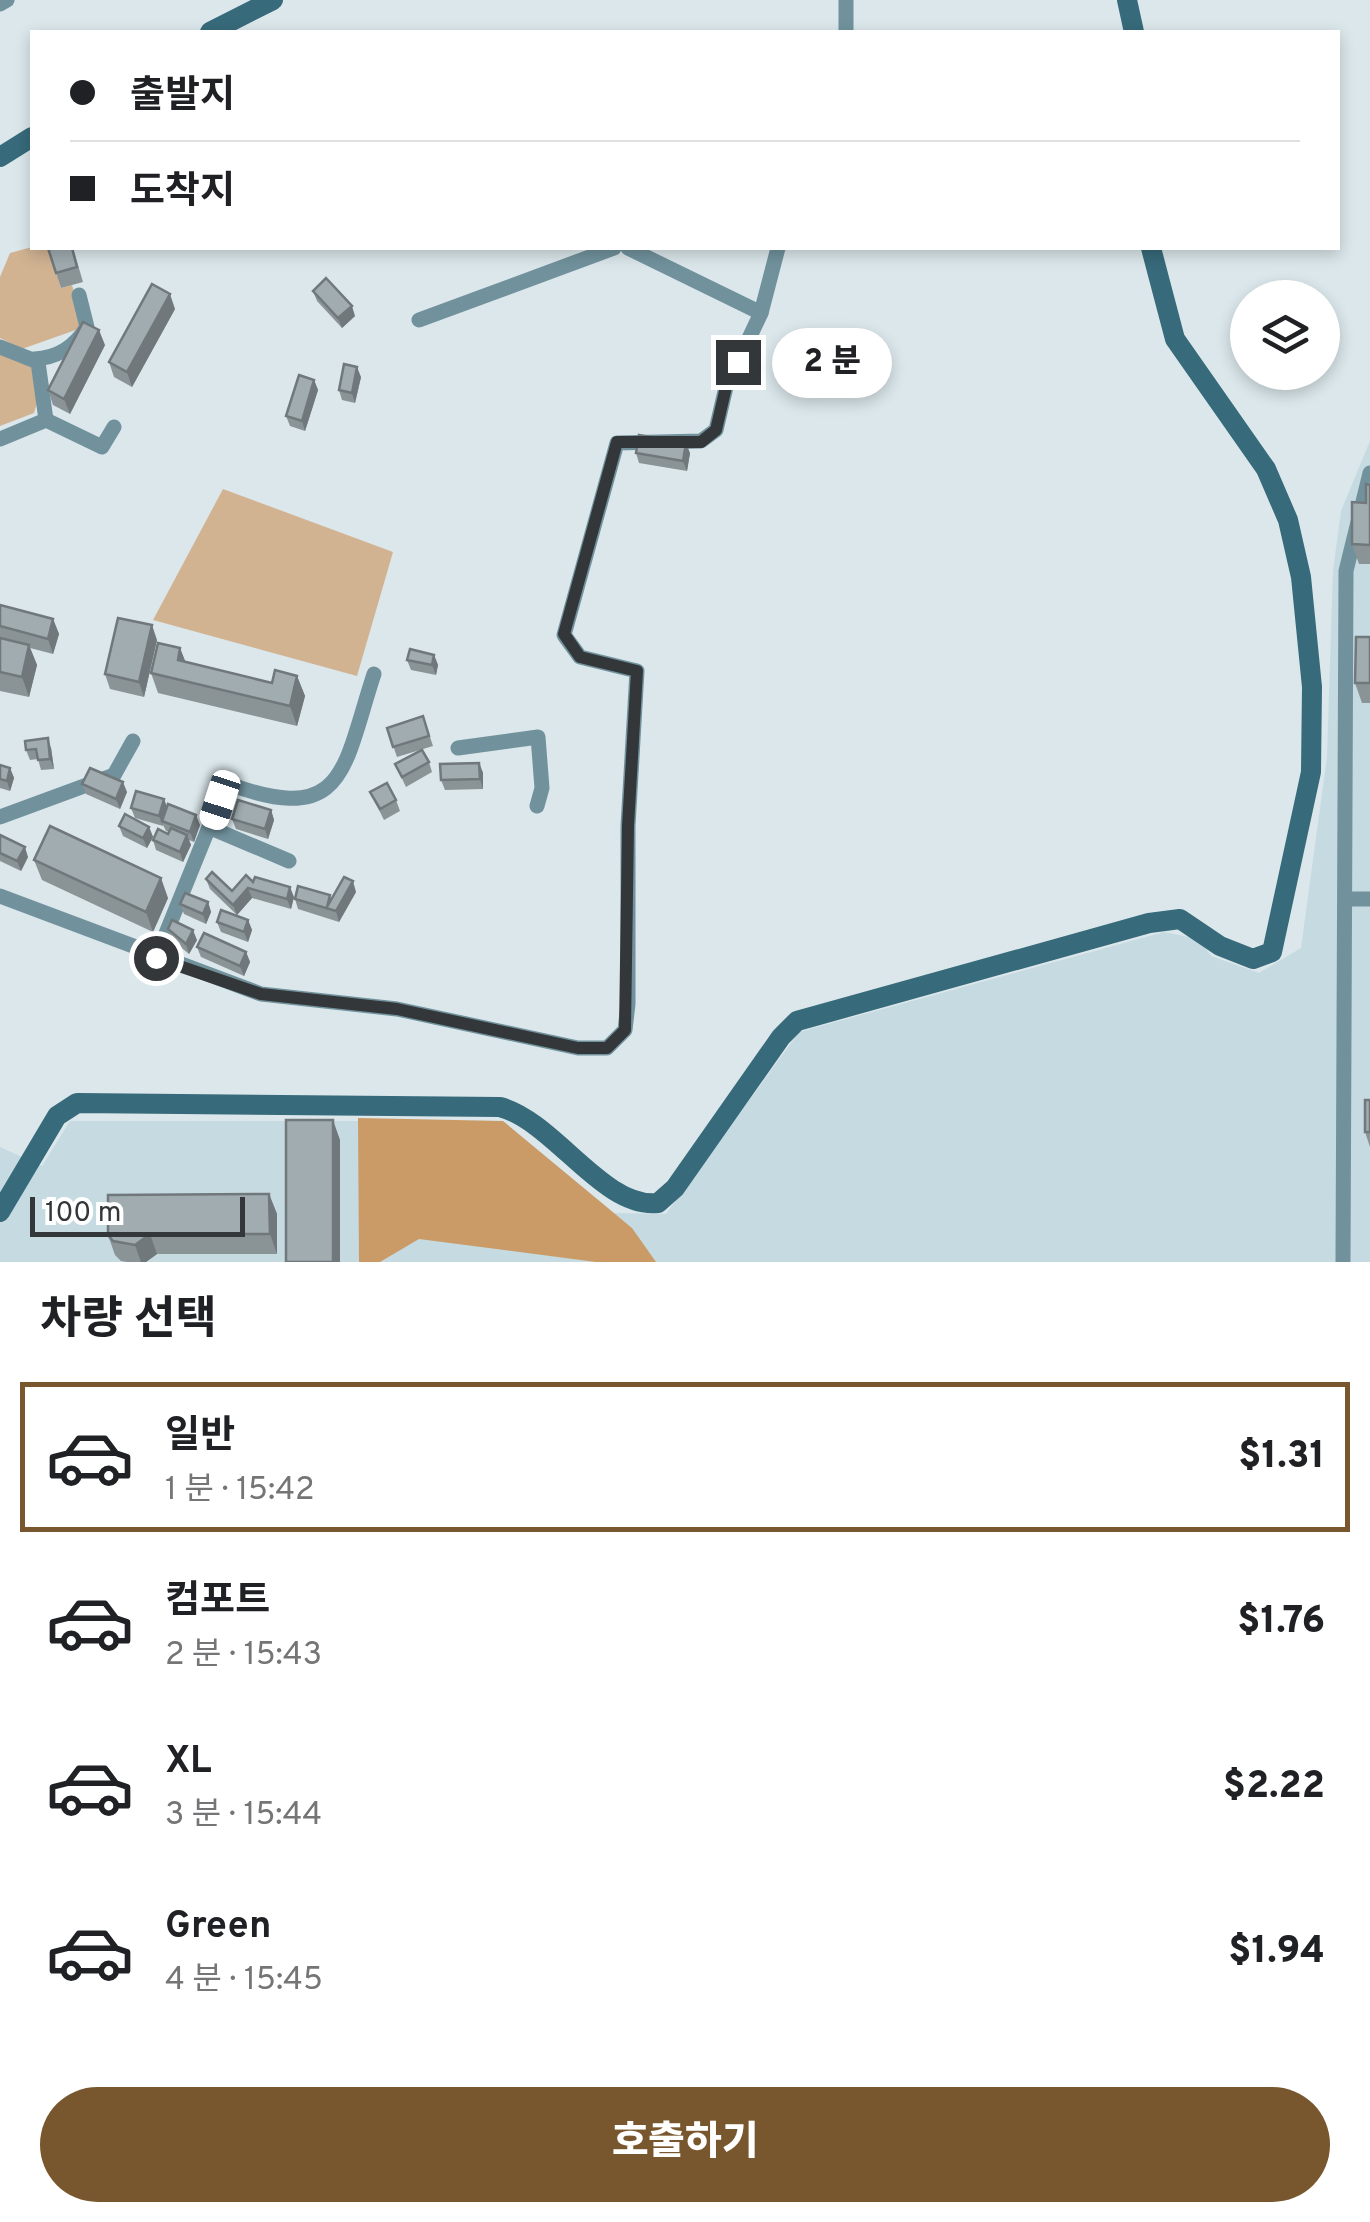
<!DOCTYPE html>
<html lang="ko">
<head>
<meta charset="utf-8">
<style>
  body { margin:0; font-family:Overpass,"Noto Sans KR",sans-serif; background:#f6f6f6; color:#202124; height:100vh; display:flex; flex-direction:column; font-size:38px; white-space:nowrap }
  * { box-sizing:border-box; margin:0 }
  p { font-size:32px; color:#757577 }
  .icon { flex:none; width:55px; height:55px; fill:none; stroke:currentColor; stroke-width:2; stroke-linecap:round; stroke-linejoin:round }
  .map { position:relative; height:1262px; overflow:hidden }
  .panel { display:flex; flex-direction:column; background:#fff; flex:1 }
  .panel>* { flex:none }
  .guide { position:absolute; left:30px; top:30px; width:1310px; height:220px; border-radius:0px; box-shadow:0 5px 15px #0003; display:grid; align-content:center; height:220px; padding:0 40px; background:#fff }
  .controls { position:absolute; left:1230px; top:280px; display:grid; gap:20px }
  .controls a { display:grid; place-items:center; width:110px; height:110px; border-radius:50%; background:#fff; box-shadow:0 5px 15px #0003; font-size:50px }
  .scale { position:absolute; left:30px; bottom:25px; width:215px; box-sizing:border-box; padding-left:10px; border:5px solid #333739; border-top:0; font-size:28px; line-height:35px; white-space:nowrap; color:#333739; -webkit-text-stroke:8px #fff; paint-order:stroke }
  .end { position:absolute; width:45px; height:45px; margin:-22px; border:12px solid #333739; background:#fff; box-shadow:0 0 0 5px #fff }
  .from { border-radius:50% }
  .bubble { position:absolute; height:70px; border-radius:35px; background:#fff; box-shadow:0 5px 15px #0003; font-size:32px; font-weight:800; line-height:70px; text-align:center }
  .car { position:absolute; width:30px; height:60px; margin:-30px -15px; border-radius:12px; box-shadow:0 0 8px 2px #0007; background:linear-gradient(#fff 24%,#345 0 40%,#fff 0 76%,#345 0 86%,#fff 0) }
  .guide b { display:flex; align-items:center; gap:35px; height:95px; font-size:38px }
  .guide b+b { border-top:2px solid #e0e0e0 }
  .guide i { width:25px; height:25px; background:#202124 }
  ul { padding:0; list-style:none }
  li { display:flex; align-items:center; gap:30px; height:150px; margin:0 20px 15px; padding:0 20px; border:5px solid transparent; border-radius:0px }
  li div { flex:1 }
  li b { display:block; font-size:38px }
  li em { font-style:normal; font-weight:800 }
  li.active { border-color:#79572e }
  li>.icon { width:90px; height:90px; stroke-width:1.5 }
  h2 { padding:0 40px; font-size:45px; line-height:120px }
  .action { display:flex; gap:20px; margin-top:auto; padding:20px 40px }
  .action a { flex:1; height:115px; border-radius:60px; background:#79572e; color:#fff; font-size:40px; font-weight:800; line-height:115px; text-align:center }
  .map>svg:first-child { display:block }
  .built { fill:#c6dae1 }
  .green { fill:#d1b392 }
  .forest { fill:#ca9b67 }
  .lines { fill:none; stroke-linecap:round; stroke-linejoin:round }
  .street { stroke:#71929d; stroke-width:15 }
  .secondary { stroke:#376a7a; stroke-width:20 }
  .wall { fill:#8a9497 }
  .shaded-wall { fill:#70787b }
  .building { fill:#a0acb0; stroke:#70787b; stroke-width:2.5 }
  .route { stroke:#333739; stroke-width:12 }
</style>
</head>
<body>
<div class="map">
<svg width="1370" height="1262" viewBox="0 0 1370 1262">
  <rect width="100%" height="100%" fill="#dbe7eb"/>
  <path class="built" d="M1370 441V1262H0V1147L42 1166 70 1121H503L614 1213 666 1214 799 1032 1164 932 1199 939 1211 956 1259 973 1301 948 1327 757 1333 571 1341 511Z"/>
  <g class="green">
    <path d="M32 247 49 248 61 288 72 285 84 327 22 349 0 338V277L10 253Z"/>
    <path d="M0 353 31 363 37 403 34 413 0 426Z"/>
    <path d="M223 489 393 552 357 676 153 620Z"/>
  </g>
  <path class="forest" d="M358 1118 503 1121 632 1228 656 1262H596L419 1239 380 1262H359Z"/>
  <g class="lines">
    <g class="street">
      <path d="M0 4 7 0"/>
      <path d="M846 32V0"/>
      <path d="M628 248 761 313"/>
      <path d="M419 320 614 248"/>
      <path d="M0 347 38 362 46 420"/>
      <path d="M34 359C58 358 74 347 87 327L79 295"/>
      <path d="M0 439 46 420 102 447 114 427"/>
      <path d="M458 748 538 737 542 788 537 806"/>
      <path d="M229 784C346 827 343 768 374 674"/>
      <path d="M0 817 114 775 133 741"/>
      <path d="M211 828 289 861"/>
      <path d="M0 896 261 994 397 1009 578 1048H607L625 1030 628 1004V826L637 671 580 657 564 635 617 443 701 441 716 430 726 387 761 313 778 248"/>
      <path d="M1346 899H1370"/>
      <path d="M156 958 220 800"/>
      <path d="M1343 1262 1346 571 1370 473"/>
    </g>
    <g class="secondary">
      <path d="M1127 0 1134 32"/>
      <path d="M210 32 273 0"/>
      <path d="M0 157 32 137"/>
      <path d="M0 1212 57 1116 77 1103 500 1107C555 1122 603 1209 658 1203L675 1188 781 1037 797 1021 1149 923 1180 919 1220 946 1253 959 1272 952 1311 772 1312 687 1301 577 1288 520 1266 469 1175 339 1151 248"/>
    </g>
  </g>
  <g class="wall">
    <path d="M48 248H73L83 282 61 288Z"/>
    <path d="M313 291 355 316 342 328 317 301Z"/>
    <path d="M175 309 132 387 114 377 109 362Z"/>
    <path d="M105 345 70 414 53 405 48 390Z"/>
    <path d="M361 377 355 403 342 400 339 390Z"/>
    <path d="M314 380 318 390 305 431 290 426 286 416Z"/>
    <path d="M636 453H690L687 471 639 463Z"/>
    <path d="M1370 485V564H1359L1352 544 1366 503Z"/>
    <path d="M0 605 53 619 59 634 53 654 30 648 37 665 29 697 0 691Z"/>
    <path d="M1370 637V703H1362L1355 683Z"/>
    <path d="M157 640 144 697 110 689 105 674Z"/>
    <path d="M180 648 185 662 272 683 297 676 305 696 297 726 158 693 151 673Z"/>
    <path d="M434 655 438 665 436 675 411 670 407 660Z"/>
    <path d="M423 716 433 746 397 757 387 728Z"/>
    <path d="M51 748 54 769 41 770 38 759 30 760 26 750Z"/>
    <path d="M429 762 432 772 406 787 395 764Z"/>
    <path d="M479 763 483 773V789L445 790 441 780Z"/>
    <path d="M0 765 10 768 14 778 10 791 0 788Z"/>
    <path d="M82 784 127 792 120 809 86 794Z"/>
    <path d="M370 792 396 800 400 811 384 820Z"/>
    <path d="M131 808H167L200 825 194 842 189 840 191 845 183 862 156 850 153 840 169 832 166 831 163 825V826L135 818Z"/>
    <path d="M271 810 274 820 268 839 236 829 232 819Z"/>
    <path d="M119 826 149 827 153 837 147 848 123 836Z"/>
    <path d="M0 835 28 857 21 871 0 861Z"/>
    <path d="M34 860 168 898 153 932 42 880Z"/>
    <path d="M206 879 232 891 253 882 294 897 291 909 252 898 237 915 210 889Z"/>
    <path d="M356 892 339 922 298 909 295 899H332Z"/>
    <path d="M208 902 211 912 206 924 184 914 180 904Z"/>
    <path d="M248 920 252 930 248 942 221 932 217 922Z"/>
    <path d="M168 929 197 940 189 954 171 939Z"/>
    <path d="M197 947 246 952 250 962 244 976 201 957Z"/>
    <path d="M1370 1100V1147L1365 1132Z"/>
    <path d="M269 1194 277 1214V1254H157L146 1262H127L121 1261 115 1255 108 1235Z"/>
  </g>
  <g class="shaded-wall">
    <path d="M170 294 175 309 132 387 127 372Z"/>
    <path d="M352 306 355 316 342 328 338 318Z"/>
    <path d="M99 330 105 345 70 414 64 399Z"/>
    <path d="M357 367 361 377 355 403 352 393Z"/>
    <path d="M314 380 318 390 305 431 302 421Z"/>
    <path d="M686 443 690 453 687 471 683 461Z"/>
    <path d="M53 619 59 634 53 654 48 639Z"/>
    <path d="M152 625 157 640 144 697 139 682Z"/>
    <path d="M29 645 37 665 29 697 22 677Z"/>
    <path d="M180 648 188 668 178 660Z"/>
    <path d="M434 655 438 665 436 675 432 665Z"/>
    <path d="M297 676 305 696 297 726 290 706Z"/>
    <path d="M48 738 51 748 54 769 50 759Z"/>
    <path d="M479 763 483 773V789L480 779Z"/>
    <path d="M10 768 14 778 10 791 7 781Z"/>
    <path d="M123 782 127 792 120 809 116 799Z"/>
    <path d="M164 799 168 809 162 821 163 826 159 816Z"/>
    <path d="M271 810 274 820 268 839 265 829Z"/>
    <path d="M196 815 200 825 194 842 190 832Z"/>
    <path d="M149 827 153 837 147 848 143 838Z"/>
    <path d="M187 835 191 845 183 862 180 852Z"/>
    <path d="M25 847 28 857 21 871 17 861Z"/>
    <path d="M161 878 168 898 153 932 146 912Z"/>
    <path d="M353 881 356 892 339 922 336 911Z"/>
    <path d="M290 887 294 897 291 909 287 899Z"/>
    <path d="M248 888 252 898 237 915 233 905Z"/>
    <path d="M208 902 211 912 206 924 203 914Z"/>
    <path d="M248 920 252 930 248 942 244 932Z"/>
    <path d="M193 930 197 940 189 954 186 944Z"/>
    <path d="M246 952 250 962 244 976 240 966Z"/>
    <path d="M333 1120 340 1140V1262H333Z"/>
    <path d="M269 1194 277 1214V1254L270 1234Z"/>
    <path d="M150 1234 157 1254 146 1262H141L135 1245Z"/>
  </g>
  <g class="building">
    <path d="M48 248H72L77 267 56 273Z"/>
    <path d="M326 278 352 306 338 318 313 291Z"/>
    <path d="M152 284 170 294 127 372 109 362Z"/>
    <path d="M83 322 99 330 64 399 48 390Z"/>
    <path d="M344 364 357 367 352 393 339 390Z"/>
    <path d="M299 375 314 380 302 421 286 416Z"/>
    <path d="M639 435 686 443 683 461 636 453Z"/>
    <path d="M1366 484 1370 485V545L1352 544V502L1366 503Z"/>
    <path d="M0 605 53 619 48 639 0 626Z"/>
    <path d="M118 618 152 625 139 682 105 674Z"/>
    <path d="M1356 637H1370V683H1355Z"/>
    <path d="M0 638 29 645 22 677 0 672Z"/>
    <path d="M158 643 180 648 178 660 272 683 275 670 297 676 290 706 151 673Z"/>
    <path d="M410 649 434 655 432 665 407 660Z"/>
    <path d="M423 716 429 736 393 747 387 728Z"/>
    <path d="M48 738 50 759 38 760 36 749 26 750 25 741Z"/>
    <path d="M422 750 429 762 402 777 395 764Z"/>
    <path d="M479 763 480 779 441 780 440 764Z"/>
    <path d="M0 765 10 768 7 781 0 779Z"/>
    <path d="M90 768 123 782 116 799 82 784Z"/>
    <path d="M387 783 396 800 380 809 370 792Z"/>
    <path d="M136 791 164 799 159 816 131 808Z"/>
    <path d="M238 800 271 810 265 829 232 819Z"/>
    <path d="M168 804 196 815 190 832 162 821Z"/>
    <path d="M125 814 149 827 143 838 119 826Z"/>
    <path d="M50 826 161 878 146 912 34 860Z"/>
    <path d="M171 828 187 835 180 852 153 840 158 829 168 834Z"/>
    <path d="M0 835 25 847 17 861 0 853Z"/>
    <path d="M212 872 232 891 246 875 253 882 255 877 290 887 287 899 248 888 233 905 206 879Z"/>
    <path d="M344 877 353 881 336 911 295 899 298 886 330 895 327 907Z"/>
    <path d="M185 893 208 902 203 914 180 904Z"/>
    <path d="M221 910 248 920 244 932 217 922Z"/>
    <path d="M172 920 193 930 186 944 168 929Z"/>
    <path d="M204 933 246 952 240 966 197 947Z"/>
    <rect x="1365" y="1100" width="5" height="32"/>
    <rect x="286" y="1120" width="47" height="142"/>
    <path d="M269 1194 270 1234H150L135 1245 113 1241 108 1235V1195Z"/>
  </g>
  <g class="lines">
    <path class="route" d="M156 958 261 994 397 1009 578 1048H607L625 1030 628 826 637 671 580 657 564 634 617 442H701L716 430 726 387 738 362"/>
  </g>
</svg>
<div class="controls">
<a><svg class="icon" aria-label="layers" viewBox="0 0 24 24"><path d="M12 4l9 5-9 5-9-5zM3 14l9 5 9-5"/></svg></a>
</div>
<div class="scale">100 m</div>
<i class="end from" style="left:156px;top:958px"></i>
<i class="end" style="left:738px;top:362px"></i>
<div class="bubble" style="left:772px;top:328px;width:120px">2 분</div>
<i class="car" style="left:220px;top:800px;rotate:198deg"></i>
<div class="guide">
<b><i class="from"></i>출발지</b>
<b><i></i>도착지</b>
</div>
</div>
<section class="panel">
<h2>차량 선택</h2>
<ul>
<li class="active"><svg class="icon" aria-label="car" viewBox="0 0 24 24"><path d="M5 17H2v-5l4-1 3-4h7l3 4 3 1v5h-3M9 17h6M6 11h13"/><circle cx="7" cy="17" r="2"/><circle cx="17" cy="17" r="2"/></svg><div><b>일반</b><p>1 분 · 15:42</p></div><em>$1.31</em></li>
<li><svg class="icon" aria-label="car" viewBox="0 0 24 24"><path d="M5 17H2v-5l4-1 3-4h7l3 4 3 1v5h-3M9 17h6M6 11h13"/><circle cx="7" cy="17" r="2"/><circle cx="17" cy="17" r="2"/></svg><div><b>컴포트</b><p>2 분 · 15:43</p></div><em>$1.76</em></li>
<li><svg class="icon" aria-label="car" viewBox="0 0 24 24"><path d="M5 17H2v-5l4-1 3-4h7l3 4 3 1v5h-3M9 17h6M6 11h13"/><circle cx="7" cy="17" r="2"/><circle cx="17" cy="17" r="2"/></svg><div><b>XL</b><p>3 분 · 15:44</p></div><em>$2.22</em></li>
<li><svg class="icon" aria-label="car" viewBox="0 0 24 24"><path d="M5 17H2v-5l4-1 3-4h7l3 4 3 1v5h-3M9 17h6M6 11h13"/><circle cx="7" cy="17" r="2"/><circle cx="17" cy="17" r="2"/></svg><div><b>Green</b><p>4 분 · 15:45</p></div><em>$1.94</em></li>
</ul>
<div class="action"><a>호출하기</a></div>
</section>
</body>
</html>
